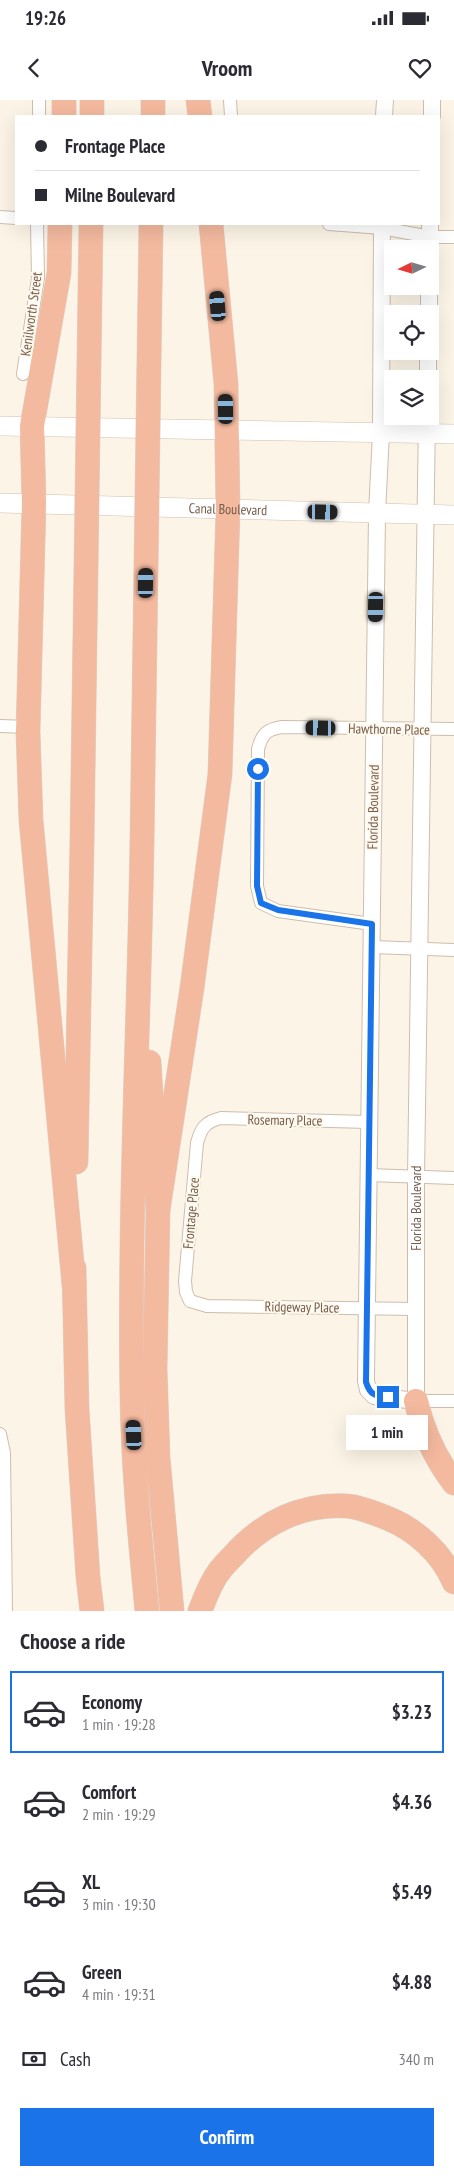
<!DOCTYPE html>
<html lang="en">
<head>
<meta charset="utf-8">
<style>
  body { margin:0; font-family:"PT Sans Narrow",sans-serif; background:#f7f7f7; color:#2b2b33; height:100vh; display:flex; flex-direction:column; font-size:19px; white-space:nowrap }
  * { box-sizing:border-box; margin:0 }
  p { font-size:16px; color:#7c7c81 }
  .icon { flex:none; width:28px; height:28px; fill:none; stroke:currentColor; stroke-width:2; stroke-linecap:round; stroke-linejoin:round }
  .map { position:relative; height:1511px; overflow:hidden }
  .panel { display:flex; flex-direction:column; background:#fff; flex:1 }
  .panel>* { flex:none }
  .hud { position:absolute; left:15px; top:15px; width:425px; height:110px; border-radius:0px; box-shadow:0 5px 20px #0002; display:grid; align-content:center; height:110px; padding:0 20px; background:#fff }
  .needle { width:32px; rotate:265deg }
  .buttons { position:absolute; left:384px; top:140px; display:grid; gap:10px }
  .buttons a { display:grid; place-items:center; width:55px; height:55px; border-radius:0px; background:#fff; box-shadow:0 5px 20px #0002; font-size:25px }
  .end { position:absolute; width:22px; height:22px; margin:-11px; border:6px solid #1a73e8; background:#fff; box-shadow:0 0 0 2px #fff }
  .from { border-radius:50% }
  .bubble { position:absolute; height:35px; border-radius:0px; background:#fff; box-shadow:0 5px 20px #0002; font-size:16px; font-weight:700; line-height:35px; text-align:center }
  .car { position:absolute; width:15px; height:30px; margin:-15px -8px; border-radius:6px; box-shadow:0 0 4px 1px #0007; background:linear-gradient(#222 24%,#8ab4d8 0 40%,#222 0 76%,#8ab4d8 0 86%,#222 0) }
  .hud b { display:flex; align-items:center; gap:18px; height:48px; font-size:19px }
  .hud b+b { border-top:1px solid #e1e1e2 }
  .hud i { width:12px; height:12px; background:#2b2b33 }
  ul { padding:0; list-style:none }
  li { display:flex; align-items:center; gap:15px; height:82px; margin:0 10px 8px; padding:0 10px; border:2px solid transparent; border-radius:0px }
  li div { flex:1 }
  li b { display:block; font-size:19px }
  li em { font-style:normal; font-weight:700 }
  li.active { border-color:#1a73e8 }
  li>.icon { width:45px; height:45px; stroke-width:1.5 }
  h2 { padding:0 20px; font-size:22px; line-height:60px }
  .pay { display:flex; align-items:center; gap:12px; height:55px; padding:0 20px; font-size:19px }
  .pay p { margin-inline-start:auto }
  .cta { display:flex; gap:10px; margin-top:auto; padding:10px 20px }
  .cta a { flex:1; height:58px; border-radius:0px; background:#1a73e8; color:#fff; font-size:20px; font-weight:700; line-height:58px; text-align:center }
  .status { display:flex; justify-content:space-between; align-items:center; height:35px; padding:0 25px; background:#fff; direction:ltr }
  .status svg { height:14px; fill:currentColor }
  header { display:flex; justify-content:space-between; align-items:center; height:65px; padding:0 20px; background:#fff; font-size:22px; font-weight:700 }
  .map>svg:first-child { display:block }
  .lines { fill:none; stroke-linecap:round; stroke-linejoin:round }
  .minor-casing { stroke:#cebdad; stroke-width:14 }
  .tertiary-casing { stroke:#cebdad; stroke-width:18 }
  .secondary-casing { stroke:#d2bfad; stroke-width:20 }
  .motorway-casing { stroke:#dbd5d0; stroke-width:25 }
  .minor { stroke:#fff; stroke-width:12 }
  .tertiary { stroke:#fff; stroke-width:16 }
  .secondary { stroke:#fff; stroke-width:19 }
  .motorway { stroke:#f4ba9f; stroke-width:24 }
  .motorway-bridge-casing { stroke:#dbd5d0; stroke-width:25; stroke-linecap:butt }
  .motorway-bridge { stroke:#f4ba9f; stroke-width:24 }
  .route { stroke:#1a73e8; stroke-width:6 }
  .labels { text-anchor:middle; dominant-baseline:central; stroke-width:4; stroke-linejoin:round; paint-order:stroke }
  .street-label { font-size:14px; fill:#755c4c; stroke:#fff9ed }
</style>
</head>
<body>
<div class="status"><b>19:26</b><svg viewBox="0 0 49 12"><path d="M0 12V9h3v3zM5 12V6h3v6zM10 12V3h3v9zM15 12V0h3v12zM26 1h20v11H26zM47 4h2v5h-2z"/></svg></div>
<header><svg class="icon" aria-label="back" viewBox="0 0 24 24"><path d="M15 5l-7 7 7 7"/></svg>Vroom<svg class="icon" aria-label="heart" viewBox="0 0 24 24"><path d="M12 20l-8-8c-3-5 5-10 8-4 3-6 11-1 8 4z"/></svg></header>
<div class="map">
<svg width="454" height="1511" viewBox="0 0 454 1511">
  <rect width="100%" height="100%" fill="#fcf5e7"/>
  <g class="lines">
    <g class="minor-casing">
      <g id="minor">
        <path d="M230 0 231 16"/>
        <path d="M39 16V0"/>
        <path d="M0 117 16 118"/>
        <path d="M329 124 382 128 430 137H454"/>
        <path d="M23 274 38 178 37 124"/>
        <path d="M0 626 28 627"/>
        <path d="M372 824 278 811 261 803 257 786 258 649C262 634 267 629 282 627L454 629"/>
        <path d="M372 847 454 850"/>
        <path d="M369 1022 221 1018C205 1022 201 1028 197 1043L185 1181 186 1192 190 1201 207 1206 416 1209"/>
        <path d="M368 1075 454 1078"/>
        <path d="M416 1301H454"/>
        <path d="M0 1334 4 1353 6 1511"/>
      </g>
    </g>
    <g class="tertiary-casing">
      <g id="tertiary">
        <path d="M384 16 385 0"/>
        <path d="M432 16V0"/>
        <path id="s1" d="M382 124 381 333 377 413 366 1281 368 1290 374 1296 416 1301V1077L427 316"/>
        <path d="M430 149V124"/>
        <path d="M429 214V186"/>
        <path d="M428 279V251"/>
      </g>
    </g>
    <g class="secondary-casing">
      <g id="secondary">
        <path d="M0 326 454 334"/>
        <path id="s2" d="M0 403 454 415"/>
      </g>
    </g>
    <g class="motorway-casing">
      <g id="motorway">
        <path d="M198 0 200 16"/>
        <path d="M64 16V0"/>
        <path d="M92 16V0"/>
        <path d="M153 16V0"/>
        <path d="M60 124 59 173 32 326 34 403 28 632 31 720 74 1185"/>
        <path d="M142 742C139 926 129 1111 132 1295 133 1367 140 1439 147 1511"/>
        <path d="M149 962 158 1110 155 1269 158 1358 172 1511"/>
        <path d="M76 1062 82 742"/>
        <path d="M158 1110 192 888 220 674 228 410 226 284 211 124"/>
        <path d="M74 1168 77 1309 88 1477 92 1511"/>
        <path d="M416 1301C423 1332 435 1358 454 1383"/>
        <path d="M200 1511C205 1498 210 1484 218 1473 222 1467 228 1461 233 1456 262 1423 302 1403 347 1406 360 1407 374 1413 387 1418 415 1429 442 1453 454 1482"/>
      </g>
    </g>
    <use href="#minor" class="minor"/>
    <use href="#tertiary" class="tertiary"/>
    <use href="#secondary" class="secondary"/>
    <use href="#motorway" class="motorway"/>
    <g class="motorway-bridge-casing">
      <g id="motorway-bridge">
        <path d="M82 742 91 124"/>
        <path d="M142 742 151 124"/>
      </g>
    </g>
    <use href="#motorway-bridge" class="motorway-bridge"/>
  </g>
  <g class="lines">
    <path class="route" d="M258 669 257 786 261 803 278 810 372 824 366 1282C370 1295 375 1296 388 1297"/>
  </g>
  <g class="labels">
    <g class="street-label">
      <text transform="translate(31 214) rotate(-82)">Kenilworth Street</text>
      <text stroke="none"><textPath href="#s2" startOffset="228">Canal Boulevard</textPath></text>
      <text transform="translate(389 629) rotate(1)">Hawthorne Place</text>
      <text transform="translate(373 707) rotate(-89)">Florida Boulevard</text>
      <text transform="translate(285 1020) rotate(1)">Rosemary Place</text>
      <text stroke="none"><textPath href="#s1" startOffset="1410">Florida Boulevard</textPath></text>
      <text transform="translate(191 1113) rotate(-85)">Frontage Place</text>
      <text transform="translate(302 1207) rotate(1)">Ridgeway Place</text>
    </g>
  </g>
</svg>
<div class="buttons">
<a><svg class="needle" viewBox="-14 -14 28 28"><path d="M0-13l5 13h-10z" fill="#e53935"/><path d="M0 13l5-13h-10z" fill="#7c7c81"/></svg></a>
<a><svg class="icon" aria-label="locate" viewBox="0 0 24 24"><circle cx="12" cy="12" r="6"/><path d="M12 2v4M12 18v4M2 12h4M18 12h4"/></svg></a>
<a><svg class="icon" aria-label="layers" viewBox="0 0 24 24"><path d="M12 4l9 5-9 5-9-5zM3 14l9 5 9-5"/></svg></a>
</div>
<i class="end from" style="left:258px;top:669px"></i>
<i class="end" style="left:388px;top:1297px"></i>
<div class="bubble" style="left:346px;top:1315px;width:82px">1 min</div>
<i class="car" style="left:218px;top:206px;rotate:355deg"></i>
<i class="car" style="left:226px;top:309px;rotate:359deg"></i>
<i class="car" style="left:323px;top:412px;rotate:91deg"></i>
<i class="car" style="left:146px;top:483px;rotate:1deg"></i>
<i class="car" style="left:376px;top:507px;rotate:181deg"></i>
<i class="car" style="left:321px;top:628px;rotate:271deg"></i>
<i class="car" style="left:134px;top:1335px;rotate:357deg"></i>
<div class="hud">
<b><i class="from"></i>Frontage Place</b>
<b><i></i>Milne Boulevard</b>
</div>
</div>
<section class="panel">
<h2>Choose a ride</h2>
<ul>
<li class="active"><svg class="icon" aria-label="car" viewBox="0 0 24 24"><path d="M5 17H2v-5l4-1 3-4h7l3 4 3 1v5h-3M9 17h6M6 11h13"/><circle cx="7" cy="17" r="2"/><circle cx="17" cy="17" r="2"/></svg><div><b>Economy</b><p>1 min · 19:28</p></div><em>$3.23</em></li>
<li><svg class="icon" aria-label="car" viewBox="0 0 24 24"><path d="M5 17H2v-5l4-1 3-4h7l3 4 3 1v5h-3M9 17h6M6 11h13"/><circle cx="7" cy="17" r="2"/><circle cx="17" cy="17" r="2"/></svg><div><b>Comfort</b><p>2 min · 19:29</p></div><em>$4.36</em></li>
<li><svg class="icon" aria-label="car" viewBox="0 0 24 24"><path d="M5 17H2v-5l4-1 3-4h7l3 4 3 1v5h-3M9 17h6M6 11h13"/><circle cx="7" cy="17" r="2"/><circle cx="17" cy="17" r="2"/></svg><div><b>XL</b><p>3 min · 19:30</p></div><em>$5.49</em></li>
<li><svg class="icon" aria-label="car" viewBox="0 0 24 24"><path d="M5 17H2v-5l4-1 3-4h7l3 4 3 1v5h-3M9 17h6M6 11h13"/><circle cx="7" cy="17" r="2"/><circle cx="17" cy="17" r="2"/></svg><div><b>Green</b><p>4 min · 19:31</p></div><em>$4.88</em></li>
</ul>
<div class="pay"><svg class="icon" aria-label="cash" viewBox="0 0 24 24"><path d="M3 7h18v10H3z"/><circle cx="12" cy="12" r="2"/></svg>Cash<p>340 m</p></div>
<div class="cta"><a>Confirm</a></div>
</section>
</body>
</html>
